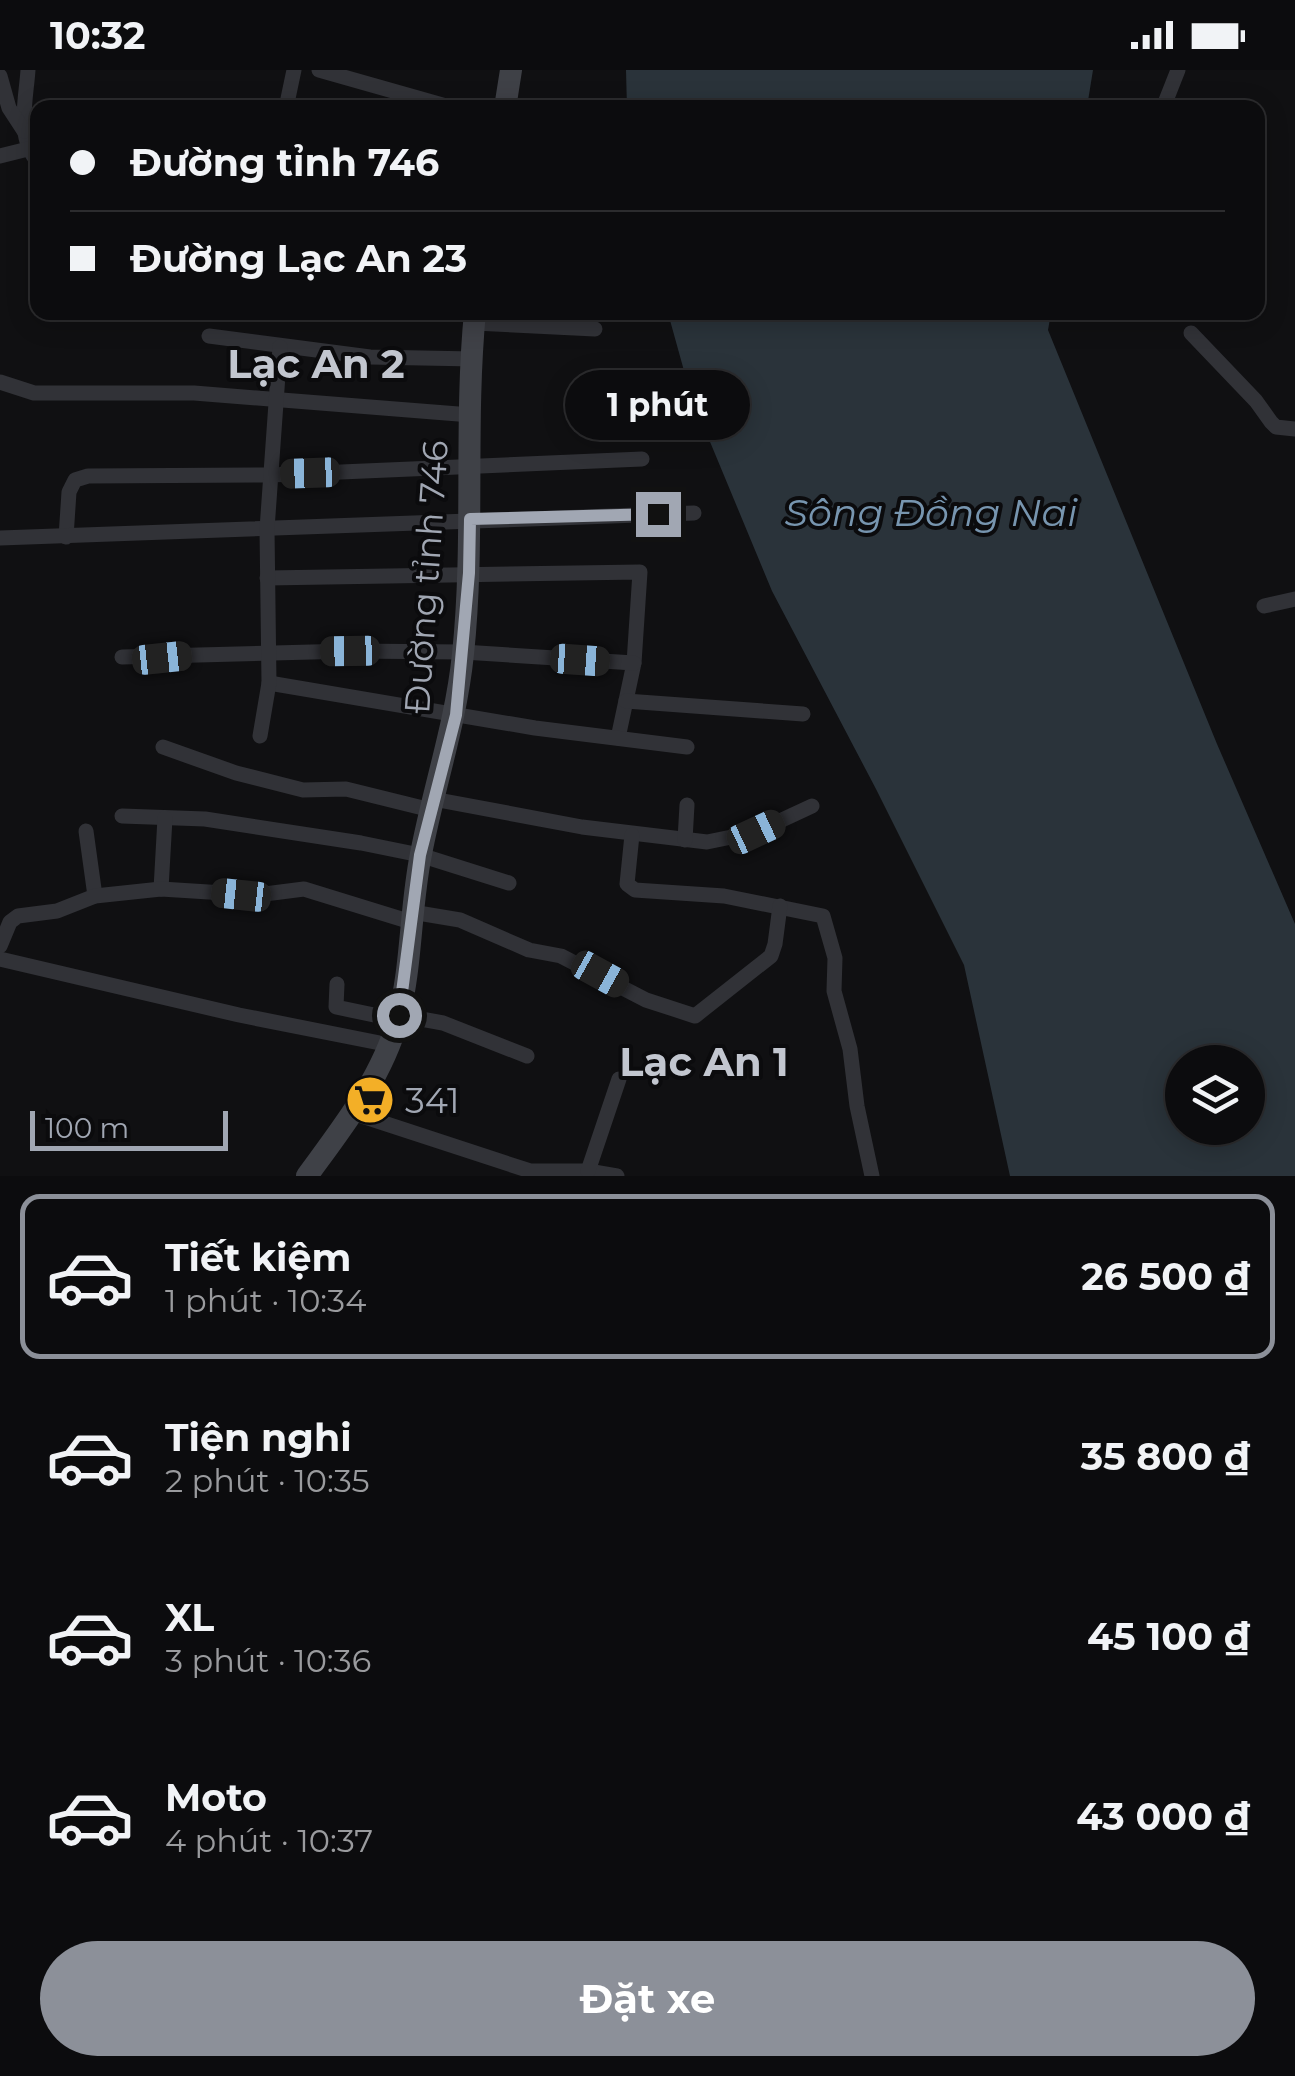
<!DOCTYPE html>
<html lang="vi">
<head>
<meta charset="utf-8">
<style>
  body { margin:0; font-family:Montserrat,sans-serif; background:#1a1a1c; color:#f1f3f6; height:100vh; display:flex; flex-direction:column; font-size:38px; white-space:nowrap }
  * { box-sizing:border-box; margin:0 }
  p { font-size:32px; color:#9a9b9e }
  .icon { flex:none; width:55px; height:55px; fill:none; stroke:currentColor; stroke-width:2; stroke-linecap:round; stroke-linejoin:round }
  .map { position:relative; height:1106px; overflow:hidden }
  .drawer { display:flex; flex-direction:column; background:#0c0c0e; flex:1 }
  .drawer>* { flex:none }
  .top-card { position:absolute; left:30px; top:30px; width:1235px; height:220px; border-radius:20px; box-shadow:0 5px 25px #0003,0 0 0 2px #2c2c2e; display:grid; align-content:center; height:220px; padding:0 40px; background:#0c0c0e }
  .fabs { position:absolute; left:1165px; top:975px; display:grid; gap:20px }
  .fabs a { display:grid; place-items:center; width:100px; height:100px; border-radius:50%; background:#0c0c0e; box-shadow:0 5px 25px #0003,0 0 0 2px #2c2c2e; font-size:50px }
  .scale { position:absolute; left:30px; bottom:25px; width:198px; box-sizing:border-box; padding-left:10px; border:5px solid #a1a7b3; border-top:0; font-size:28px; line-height:35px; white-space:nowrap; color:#a1a7b3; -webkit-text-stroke:8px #0b0b0d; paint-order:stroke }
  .end { position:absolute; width:45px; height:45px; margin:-22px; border:12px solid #a1a7b3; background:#111; box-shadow:0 0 0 5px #111 }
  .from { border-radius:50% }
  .bubble { position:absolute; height:70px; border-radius:35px; background:#0c0c0e; box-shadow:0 5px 25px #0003,0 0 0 2px #2c2c2e; font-size:32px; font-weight:700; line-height:70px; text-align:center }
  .car { position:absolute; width:30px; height:60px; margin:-30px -15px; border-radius:12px; box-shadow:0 0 8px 2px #0007; background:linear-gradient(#222 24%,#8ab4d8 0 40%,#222 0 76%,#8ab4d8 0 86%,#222 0) }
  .top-card b { display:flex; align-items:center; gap:35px; height:95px; font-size:38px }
  .top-card b+b { border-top:2px solid #2c2c2e }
  .top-card i { width:25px; height:25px; background:#f1f3f6 }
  ul { padding:18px 0 0; list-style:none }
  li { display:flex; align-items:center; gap:30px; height:165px; margin:0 20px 15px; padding:0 20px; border:5px solid transparent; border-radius:20px }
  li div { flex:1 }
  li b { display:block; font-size:38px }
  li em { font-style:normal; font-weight:700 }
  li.on { border-color:#8c9099 }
  li>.icon { width:90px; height:90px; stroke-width:1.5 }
  .action { display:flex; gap:20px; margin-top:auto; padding:20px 40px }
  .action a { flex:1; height:115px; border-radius:60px; background:#8c9099; color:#fff; font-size:40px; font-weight:700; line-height:115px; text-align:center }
  .status { display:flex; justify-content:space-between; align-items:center; height:70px; padding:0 50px; background:#0c0c0e; direction:ltr }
  .status svg { height:28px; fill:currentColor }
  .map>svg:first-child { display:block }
  .water { fill:#2a333a; fill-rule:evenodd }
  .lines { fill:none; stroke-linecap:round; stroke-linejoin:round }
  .minor { stroke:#313237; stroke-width:15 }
  .secondary { stroke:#3f4147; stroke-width:22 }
  .route { stroke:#a1a7b3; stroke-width:12 }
  .labels { text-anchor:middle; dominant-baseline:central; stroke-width:8; stroke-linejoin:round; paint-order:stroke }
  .street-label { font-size:35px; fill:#a1a7b3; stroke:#0b0b0d }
  .poi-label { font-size:35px; fill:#a1a7b3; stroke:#0b0b0d; text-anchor:start }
  .water-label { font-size:38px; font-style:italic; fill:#7795af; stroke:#0b0b0d }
  .quarter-label { font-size:40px; font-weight:bold; fill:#c2c6cf; stroke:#0b0b0d }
</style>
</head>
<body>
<div class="status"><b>10:32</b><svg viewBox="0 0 49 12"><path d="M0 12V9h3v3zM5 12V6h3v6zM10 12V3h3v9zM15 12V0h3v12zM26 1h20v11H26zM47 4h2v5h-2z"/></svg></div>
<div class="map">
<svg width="1295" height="1106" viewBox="0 0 1295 1106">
  <rect width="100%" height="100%" fill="#101012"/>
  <g class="water">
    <path d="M626 0H1093L1087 37 627 38Z"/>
    <path d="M668 243H1051L1048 260 1217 674 1295 854V1106H1010L964 895 876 719 772 521 691 326ZM1182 992H1248V1058H1182Z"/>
  </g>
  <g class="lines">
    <g class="minor">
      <path d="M28 0C26 30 16 67 38 92"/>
      <path d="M319 0 453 38"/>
      <path d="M0 6 9 38 24 61"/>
      <path d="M286 38 294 0"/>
      <path d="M1163 38 1178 0"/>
      <path d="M0 86 28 79"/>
      <path d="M474 253 595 259"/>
      <path d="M1191 263 1256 331 1271 352 1276 357 1295 359"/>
      <path d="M209 266 370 287 474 289"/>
      <path d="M0 312 34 323H194L471 345"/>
      <path d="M66 467 69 422 75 410 88 406 271 405 642 389"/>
      <path d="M0 468 694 443"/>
      <path d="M267 508 640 502 634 593 618 668"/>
      <path d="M1264 536 1295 529"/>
      <path d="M122 587 350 581 463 582 634 593"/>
      <path d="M269 613 535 658 687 677"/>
      <path d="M626 631 803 644"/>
      <path d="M260 666 269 613 267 459 280 277"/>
      <path d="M163 677 236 703 303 720 346 719 431 740"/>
      <path d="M433 729 582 757 707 772 756 762 812 736"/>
      <path d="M122 746 205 749 361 773 420 785 509 813"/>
      <path d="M86 761 95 826"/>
      <path d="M632 765 627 814 635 820 724 826 823 846 835 888 834 921 850 979 857 1036 872 1106"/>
      <path d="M685 770 687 735"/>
      <path d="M161 819 165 748"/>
      <path d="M412 842 460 850 529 880 561 886 646 930 695 946 771 886 775 874 780 836"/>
      <path d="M0 876 10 852 18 846 57 841 95 826 161 819 257 825 304 819 411 852"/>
      <path d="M0 889 239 945 390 975"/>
      <path d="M337 914 336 937 398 950"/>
      <path d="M399 945 443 953 527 986"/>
      <path d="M353 1043 530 1101H588L617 1106"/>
      <path d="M588 1101 619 1009"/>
    </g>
    <g class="secondary">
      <path d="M505 38 511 0"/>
      <path d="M307 1106C342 1058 382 1008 398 949 412 896 410 838 421 784 434 716 456 653 463 584 475 470 464 356 475 242"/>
    </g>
  </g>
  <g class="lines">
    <path class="route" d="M399 945 420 785 456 645 469 503 470 449 658 444"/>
  </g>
  <defs>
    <g id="supermarket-disc" transform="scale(2.5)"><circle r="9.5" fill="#f3af27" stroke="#0b0b0d"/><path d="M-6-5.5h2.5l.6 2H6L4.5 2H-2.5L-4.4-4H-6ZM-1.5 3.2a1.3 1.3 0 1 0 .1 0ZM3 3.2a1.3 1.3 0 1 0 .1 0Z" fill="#111"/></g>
  </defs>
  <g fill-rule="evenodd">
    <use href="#supermarket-disc" x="370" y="1030"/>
  </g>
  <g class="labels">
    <g class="street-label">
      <text transform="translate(426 507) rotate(-86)">Đường tỉnh 746</text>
    </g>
    <g class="poi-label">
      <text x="405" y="1030">341</text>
    </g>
    <g class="water-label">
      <text x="931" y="442">Sông Đồng Nai</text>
    </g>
    <g class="quarter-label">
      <text x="316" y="293">Lạc An 2</text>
      <text x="704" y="991">Lạc An 1</text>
    </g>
  </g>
</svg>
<div class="fabs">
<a><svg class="icon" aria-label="layers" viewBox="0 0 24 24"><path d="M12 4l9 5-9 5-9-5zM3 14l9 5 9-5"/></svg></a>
</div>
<div class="scale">100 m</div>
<i class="end from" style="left:399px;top:945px"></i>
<i class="end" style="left:658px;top:444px"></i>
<div class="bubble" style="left:565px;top:300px;width:185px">1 phút</div>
<i class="car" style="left:310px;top:403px;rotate:268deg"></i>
<i class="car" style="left:350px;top:581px;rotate:269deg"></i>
<i class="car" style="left:162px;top:588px;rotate:84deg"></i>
<i class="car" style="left:580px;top:590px;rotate:94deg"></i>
<i class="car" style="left:756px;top:762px;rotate:65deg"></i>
<i class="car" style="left:241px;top:825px;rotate:276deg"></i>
<i class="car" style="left:600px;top:904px;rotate:119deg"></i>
<div class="top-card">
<b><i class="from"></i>Đường tỉnh 746</b>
<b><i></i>Đường Lạc An 23</b>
</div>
</div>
<section class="drawer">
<ul>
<li class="on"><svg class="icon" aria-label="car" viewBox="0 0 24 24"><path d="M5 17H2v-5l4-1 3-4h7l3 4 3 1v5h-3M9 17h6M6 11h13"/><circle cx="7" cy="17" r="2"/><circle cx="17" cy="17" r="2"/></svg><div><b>Tiết kiệm</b><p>1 phút · 10:34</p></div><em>26 500 ₫</em></li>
<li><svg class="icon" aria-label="car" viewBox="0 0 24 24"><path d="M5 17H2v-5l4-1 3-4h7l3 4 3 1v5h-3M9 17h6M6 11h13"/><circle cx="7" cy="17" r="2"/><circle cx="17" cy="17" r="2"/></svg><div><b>Tiện nghi</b><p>2 phút · 10:35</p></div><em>35 800 ₫</em></li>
<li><svg class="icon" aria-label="car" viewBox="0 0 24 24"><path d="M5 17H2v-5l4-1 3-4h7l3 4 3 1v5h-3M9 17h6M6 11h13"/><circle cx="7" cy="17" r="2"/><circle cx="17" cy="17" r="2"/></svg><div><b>XL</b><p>3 phút · 10:36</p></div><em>45 100 ₫</em></li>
<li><svg class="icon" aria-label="car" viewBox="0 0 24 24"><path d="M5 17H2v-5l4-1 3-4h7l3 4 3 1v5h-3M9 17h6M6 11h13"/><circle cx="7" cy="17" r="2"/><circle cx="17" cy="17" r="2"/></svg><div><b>Moto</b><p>4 phút · 10:37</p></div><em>43 000 ₫</em></li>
</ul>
<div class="action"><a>Đặt xe</a></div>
</section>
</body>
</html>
